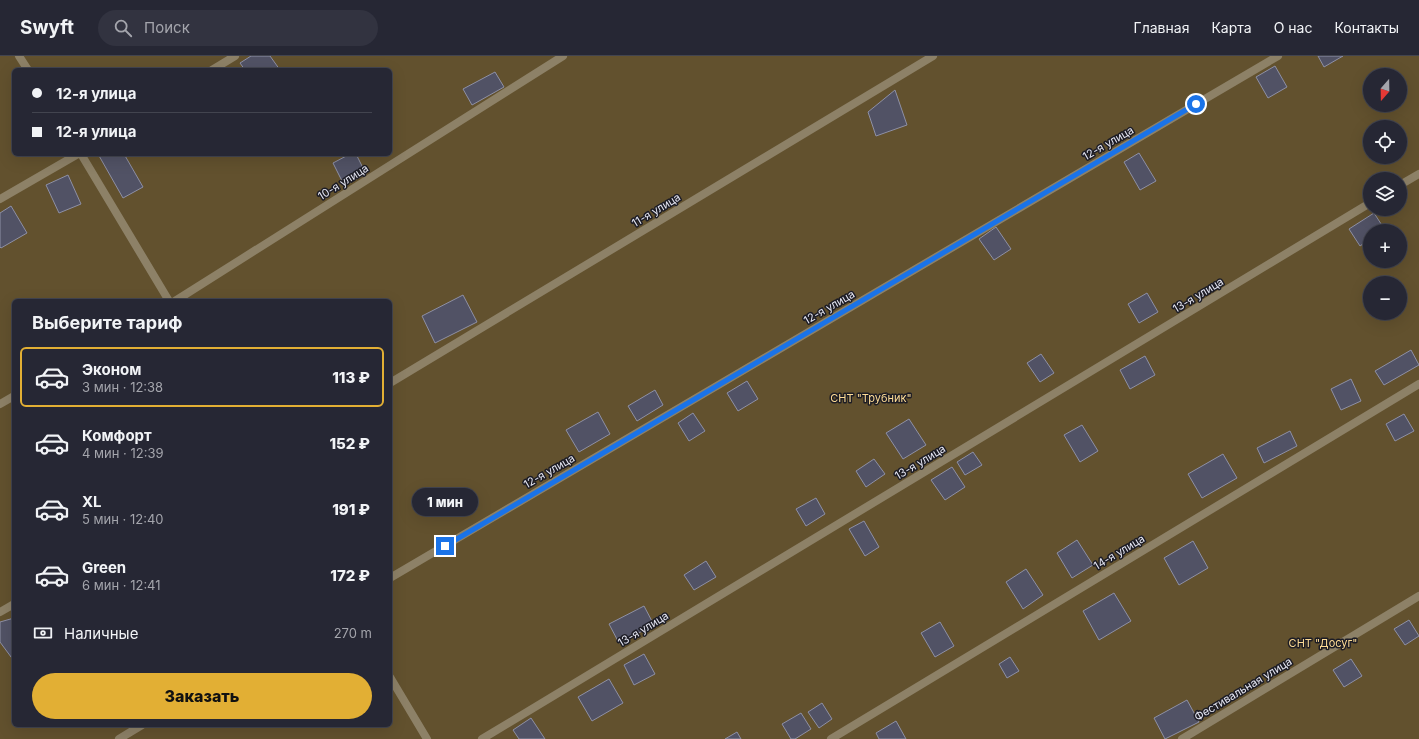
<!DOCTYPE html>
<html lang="ru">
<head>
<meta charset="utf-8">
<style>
  body { margin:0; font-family:Inter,sans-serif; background:#323340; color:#f1f3f6; height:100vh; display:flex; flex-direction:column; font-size:15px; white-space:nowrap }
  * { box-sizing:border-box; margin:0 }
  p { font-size:13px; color:#a4a5ac }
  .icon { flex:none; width:22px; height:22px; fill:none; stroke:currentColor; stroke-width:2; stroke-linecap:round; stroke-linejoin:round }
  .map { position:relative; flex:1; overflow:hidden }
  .details { position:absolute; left:12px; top:243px; width:380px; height:428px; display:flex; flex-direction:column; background:#262734; border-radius:6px; box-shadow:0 4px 16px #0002,0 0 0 1px #42444f }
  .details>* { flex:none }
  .banner { position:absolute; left:12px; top:12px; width:380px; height:88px; border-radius:6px; box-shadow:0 4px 16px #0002,0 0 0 1px #42444f; display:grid; align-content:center; height:88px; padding:0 20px; background:#262734 }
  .needle { width:26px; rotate:200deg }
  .fabs { position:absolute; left:1363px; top:12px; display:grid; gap:8px }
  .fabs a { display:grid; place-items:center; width:44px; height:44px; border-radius:50%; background:#262734; box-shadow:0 4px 16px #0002,0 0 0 1px #42444f; font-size:20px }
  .end { position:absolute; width:18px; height:18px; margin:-9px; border:5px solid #1a73e8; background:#fff; box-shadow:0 0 0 2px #fff }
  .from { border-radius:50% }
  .bubble { position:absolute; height:28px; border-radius:14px; background:#262734; box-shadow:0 4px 16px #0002,0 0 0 1px #42444f; font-size:13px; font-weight:800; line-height:28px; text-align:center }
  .banner b { display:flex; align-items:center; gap:14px; height:38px; font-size:15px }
  .banner b+b { border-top:1px solid #42444f }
  .banner i { width:10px; height:10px; background:#f1f3f6 }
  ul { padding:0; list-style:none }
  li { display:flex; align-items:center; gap:12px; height:60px; margin:0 8px 6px; padding:0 12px; border:2px solid transparent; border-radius:6px }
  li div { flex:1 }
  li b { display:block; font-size:15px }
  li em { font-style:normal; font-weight:800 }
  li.selected { border-color:#e2af34 }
  li>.icon { width:36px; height:36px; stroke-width:1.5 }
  h2 { padding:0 20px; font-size:18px; line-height:48px }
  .pay { display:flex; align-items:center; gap:10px; height:44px; padding:0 20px; font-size:15px }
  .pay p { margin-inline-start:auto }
  .button { display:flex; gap:8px; margin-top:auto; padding:8px 20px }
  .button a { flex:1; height:46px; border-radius:24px; background:#e2af34; color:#111; font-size:16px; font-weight:800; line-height:46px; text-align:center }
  header { display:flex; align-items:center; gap:24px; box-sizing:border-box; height:56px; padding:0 20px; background:#262734; border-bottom:1px solid #42444f }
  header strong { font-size:19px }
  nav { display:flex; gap:22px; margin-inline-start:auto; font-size:14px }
  .search { width:280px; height:36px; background:#323340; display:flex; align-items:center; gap:10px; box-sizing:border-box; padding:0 14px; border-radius:22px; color:#a4a5ac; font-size:15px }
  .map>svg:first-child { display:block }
  .green { fill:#62512e; fill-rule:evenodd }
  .building { fill:#515265; stroke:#8e90a5 }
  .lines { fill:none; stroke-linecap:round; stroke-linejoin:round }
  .lane { stroke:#8d8167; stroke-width:8 }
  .route { stroke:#1a73e8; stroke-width:5 }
  .labels { text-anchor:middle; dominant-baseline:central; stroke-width:3; stroke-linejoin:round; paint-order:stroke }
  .street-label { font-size:11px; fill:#e6e7f3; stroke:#1c1c25 }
  .park-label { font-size:11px; fill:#fedc96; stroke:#1c1c25 }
</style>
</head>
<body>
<header>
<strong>Swyft</strong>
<div class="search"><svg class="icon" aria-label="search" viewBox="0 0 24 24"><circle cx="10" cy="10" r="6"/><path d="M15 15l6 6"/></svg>Поиск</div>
<nav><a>Главная</a><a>Карта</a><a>О нас</a><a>Контакты</a></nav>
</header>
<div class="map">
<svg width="1419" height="683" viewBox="0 0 1419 683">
  <rect width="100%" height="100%" fill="#333446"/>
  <path class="green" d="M0 0H1419V683H0ZM14 14H390V98H14ZM1370 19H1400V49H1370ZM1370 71H1400V101H1370ZM1370 123H1400V153H1370ZM1370 175H1400V205H1370ZM1370 227H1400V257H1370ZM14 245H390V669H14Z"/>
  <g class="building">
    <path d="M251 0H270L280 14H245L240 7Z"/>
    <path d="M1318 0H1343L1324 11Z"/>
    <path d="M1275 10 1287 31 1268 42 1256 21Z"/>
    <path d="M495 16 504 31 472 49 463 33Z"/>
    <path d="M895 34 907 69 876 80 868 56Z"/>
    <path d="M1139 97 1156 125 1140 134 1124 106Z"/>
    <path d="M98 98H124L143 131 123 142Z"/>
    <path d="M350 98H356L366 118 344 129 333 107Z"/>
    <path d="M68 119 81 148 59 157 46 129Z"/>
    <path d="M11 150 27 177 1 192 0 191V157Z"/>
    <path d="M1374 157 1385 174 1383 175H1370V183L1360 190 1349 173Z"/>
    <path d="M996 171 1011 193 994 204 979 183Z"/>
    <path d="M1147 237 1158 256 1139 267 1128 248Z"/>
    <path d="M463 239 477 266 435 287 422 260Z"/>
    <path d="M1411 294 1419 309 1384 329 1375 315Z"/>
    <path d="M1041 298 1054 317 1040 326 1027 307Z"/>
    <path d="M1145 300 1155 319 1130 333 1120 314Z"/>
    <path d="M1351 323 1361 345 1341 354 1331 333Z"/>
    <path d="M747 325 758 343 738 355 727 337Z"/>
    <path d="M655 334 663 349 637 365 628 350Z"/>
    <path d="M598 356 610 378 579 396 566 374Z"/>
    <path d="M693 357 705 375 689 385 678 367Z"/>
    <path d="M1404 358 1414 375 1395 385 1386 368Z"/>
    <path d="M909 363 926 389 903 403 886 377Z"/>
    <path d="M1082 369 1098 395 1080 406 1064 379Z"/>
    <path d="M1290 375 1297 390 1264 407 1257 392Z"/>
    <path d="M973 396 982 409 965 419 957 406Z"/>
    <path d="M1223 398 1237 422 1202 442 1188 418Z"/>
    <path d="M874 403 885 418 866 431 856 415Z"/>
    <path d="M952 411 965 431 945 444 931 424Z"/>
    <path d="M816 442 825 458 806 470 796 453Z"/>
    <path d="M864 465 879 491 865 500 849 473Z"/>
    <path d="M1077 484 1093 509 1072 522 1057 497Z"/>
    <path d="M1193 485 1208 512 1179 529 1164 502Z"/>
    <path d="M706 505 716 521 694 534 684 519Z"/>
    <path d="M1026 513 1043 539 1023 553 1006 526Z"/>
    <path d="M1114 537 1131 565 1099 584 1083 555Z"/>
    <path d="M644 550 654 569 619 587 609 568Z"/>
    <path d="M14 562V605L0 586V566Z"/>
    <path d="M1409 564 1419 580 1405 589 1394 573Z"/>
    <path d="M940 566 954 590 935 601 921 577Z"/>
    <path d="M644 598 655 618 634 629 624 609Z"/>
    <path d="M1010 601 1019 615 1007 622 999 608Z"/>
    <path d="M1351 603 1362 620 1344 631 1333 614Z"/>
    <path d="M609 623 623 647 592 665 578 641Z"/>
    <path d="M1187 644 1199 666 1165 683 1154 662Z"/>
    <path d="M822 647 832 663 819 672 808 656Z"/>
    <path d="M801 657 811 673 795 683H791L782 668Z"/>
    <path d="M531 662 545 683H519L513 674Z"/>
    <path d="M896 665 906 683H879L876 677Z"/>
    <path d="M737 676 741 683H725Z"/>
  </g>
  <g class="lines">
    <g class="lane">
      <path d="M19 0 28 14"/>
      <path d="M212 14 235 0"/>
      <path d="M81 98 169 245"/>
      <path d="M1400 129 1419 118"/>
      <path d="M0 143 78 98"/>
      <path d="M175 245 563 0"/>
      <path d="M390 327 933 0"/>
      <path d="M0 348 14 340"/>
      <path d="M390 522 1278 0"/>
      <path d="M0 556 14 548"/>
      <path d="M390 621 427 683"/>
      <path d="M119 683 142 669"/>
      <path d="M482 683 1370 147"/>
      <path d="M831 683 1419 328"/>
      <path d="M1182 683 1419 540"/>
    </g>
  </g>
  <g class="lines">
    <path class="route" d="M445 490 1196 48"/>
  </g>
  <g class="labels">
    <g class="street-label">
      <text transform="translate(1108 87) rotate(-30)">12-я улица</text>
      <text transform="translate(343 126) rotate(-32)">10-я улица</text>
      <text transform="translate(656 154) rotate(-31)">11-я улица</text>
      <text transform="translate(1198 239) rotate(-31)">13-я улица</text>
      <text transform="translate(829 251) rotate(-30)">12-я улица</text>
      <text transform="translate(920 406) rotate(-31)">13-я улица</text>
      <text transform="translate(549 415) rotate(-30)">12-я улица</text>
      <text transform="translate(1119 496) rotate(-31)">14-я улица</text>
      <text transform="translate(643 573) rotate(-31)">13-я улица</text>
      <text transform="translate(1243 633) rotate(-31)">Фестивальная улица</text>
    </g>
    <g class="park-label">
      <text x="871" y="342">СНТ "Трубник"</text>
      <text x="1323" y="587">СНТ "Досуг"</text>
    </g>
  </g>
</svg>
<div class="fabs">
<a><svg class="needle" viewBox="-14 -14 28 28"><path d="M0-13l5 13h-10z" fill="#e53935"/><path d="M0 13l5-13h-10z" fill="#a4a5ac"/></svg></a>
<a><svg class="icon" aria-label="locate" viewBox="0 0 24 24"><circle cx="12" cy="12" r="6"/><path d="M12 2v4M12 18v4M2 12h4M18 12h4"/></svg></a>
<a><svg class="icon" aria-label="layers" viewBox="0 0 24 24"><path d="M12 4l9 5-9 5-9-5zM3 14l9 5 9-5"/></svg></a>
<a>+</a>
<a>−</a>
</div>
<i class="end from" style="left:1196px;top:48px"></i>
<i class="end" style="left:445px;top:490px"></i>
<div class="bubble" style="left:412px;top:432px;width:66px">1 мин</div>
<div class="banner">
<b><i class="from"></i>12-я улица</b>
<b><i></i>12-я улица</b>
</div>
<section class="details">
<h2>Выберите тариф</h2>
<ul>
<li class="selected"><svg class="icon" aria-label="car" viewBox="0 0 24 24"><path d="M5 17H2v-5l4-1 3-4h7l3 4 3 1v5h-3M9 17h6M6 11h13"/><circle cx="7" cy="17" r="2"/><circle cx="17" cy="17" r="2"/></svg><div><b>Эконом</b><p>3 мин · 12:38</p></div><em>113 ₽</em></li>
<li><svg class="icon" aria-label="car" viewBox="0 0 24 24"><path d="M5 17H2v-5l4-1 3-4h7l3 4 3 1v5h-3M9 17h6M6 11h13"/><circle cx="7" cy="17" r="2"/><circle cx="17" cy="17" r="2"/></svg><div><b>Комфорт</b><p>4 мин · 12:39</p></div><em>152 ₽</em></li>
<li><svg class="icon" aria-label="car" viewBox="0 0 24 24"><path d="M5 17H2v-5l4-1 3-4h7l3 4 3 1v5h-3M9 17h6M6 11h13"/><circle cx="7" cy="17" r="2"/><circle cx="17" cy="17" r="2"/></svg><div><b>XL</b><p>5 мин · 12:40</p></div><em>191 ₽</em></li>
<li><svg class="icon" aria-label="car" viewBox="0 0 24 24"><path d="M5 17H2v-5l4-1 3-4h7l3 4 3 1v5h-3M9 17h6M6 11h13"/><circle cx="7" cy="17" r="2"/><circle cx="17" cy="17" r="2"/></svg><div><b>Green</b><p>6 мин · 12:41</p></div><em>172 ₽</em></li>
</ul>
<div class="pay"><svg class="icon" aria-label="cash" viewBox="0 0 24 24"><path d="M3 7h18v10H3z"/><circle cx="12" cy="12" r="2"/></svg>Наличные<p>270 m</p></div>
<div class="button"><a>Заказать</a></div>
</section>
</div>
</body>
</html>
